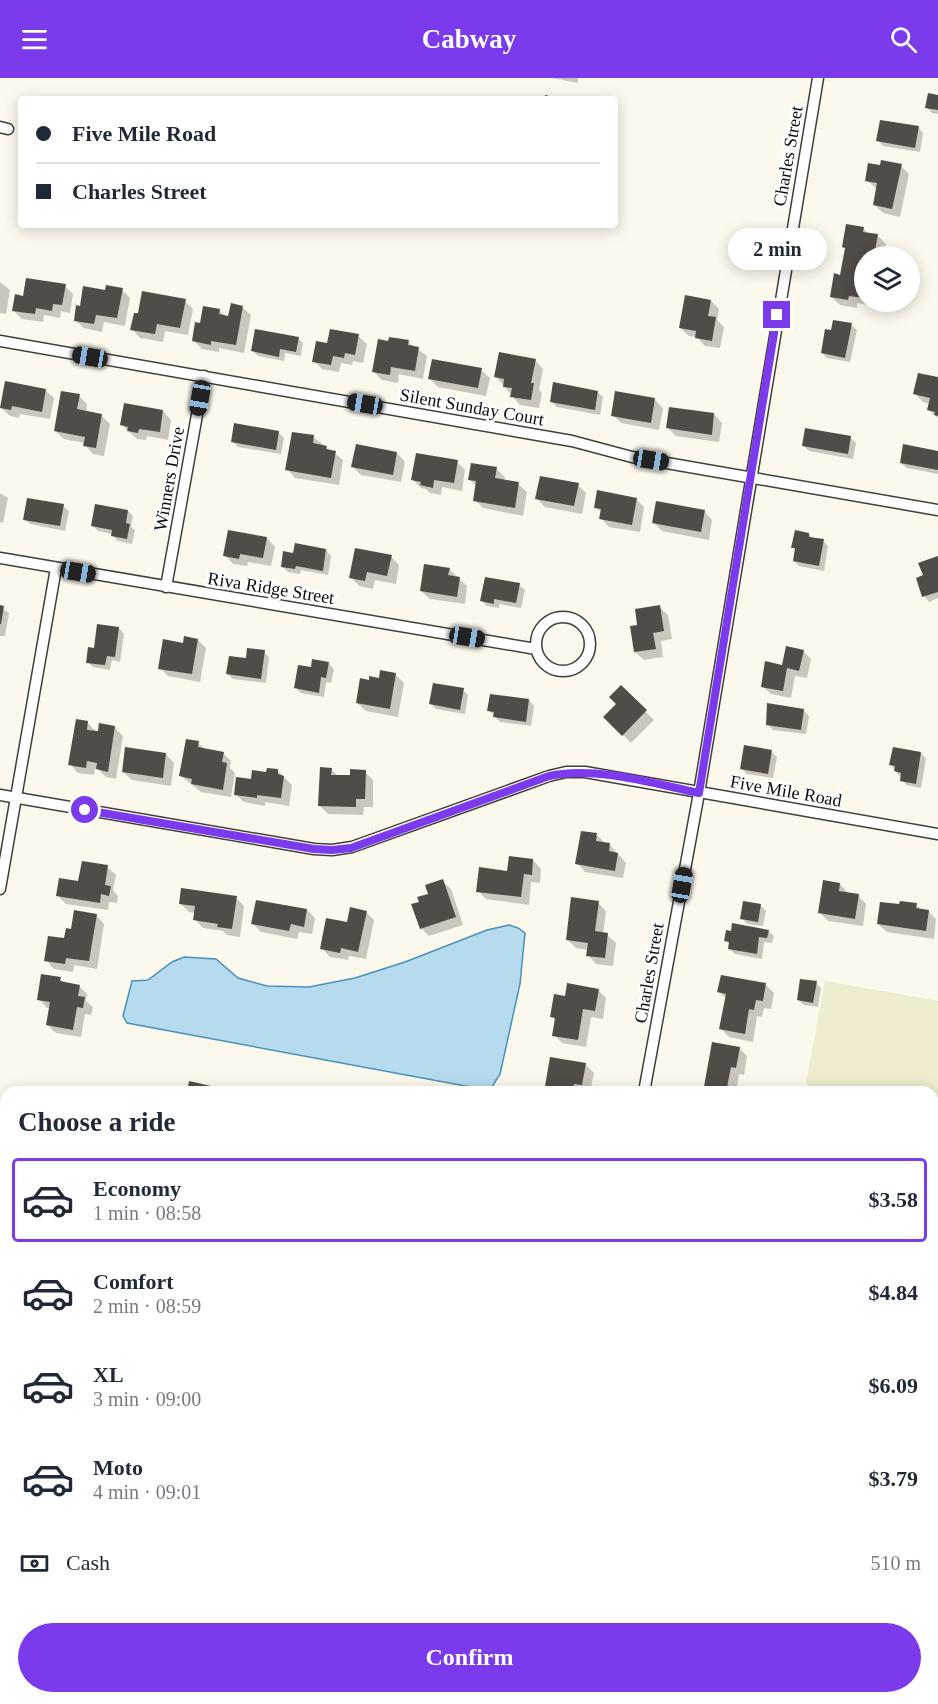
<!DOCTYPE html>
<html lang="en">
<head>
<meta charset="utf-8">
<style>
  body { margin:0; font-family:"Times New Roman",serif; background:#f2f2f3; color:#1f2937; height:100vh; display:flex; flex-direction:column; font-size:22px; white-space:nowrap }
  * { box-sizing:border-box; margin:0 }
  p { font-size:20px; color:#747a83 }
  .icon { flex:none; width:33px; height:33px; fill:none; stroke:currentColor; stroke-width:2; stroke-linecap:round; stroke-linejoin:round }
  .map { position:relative; flex:1; overflow:hidden }
  .details { position:absolute; left:0px; top:1008px; width:939px; height:618px; display:flex; flex-direction:column; background:#fff; border-radius:18px 18px 0 0; box-shadow:0 3px 15px #0003 }
  .details>* { flex:none }
  .hud { position:absolute; left:18px; top:18px; width:600px; height:132px; border-radius:6px; box-shadow:0 3px 15px #0003; display:grid; align-content:center; height:132px; padding:0 18px; background:#fff }
  .buttons { position:absolute; left:854px; top:168px; display:grid; gap:12px }
  .buttons a { display:grid; place-items:center; width:66px; height:66px; border-radius:50%; background:#fff; box-shadow:0 3px 15px #0003; font-size:30px }
  .end { position:absolute; width:27px; height:27px; margin:-14px; border:8px solid #7c3aed; background:#fff; box-shadow:0 0 0 3px #fff }
  .from { border-radius:50% }
  .bubble { position:absolute; height:42px; border-radius:21px; background:#fff; box-shadow:0 3px 15px #0003; font-size:20px; font-weight:700; line-height:42px; text-align:center }
  .car { position:absolute; width:18px; height:36px; margin:-18px -9px; border-radius:8px; box-shadow:0 0 4px 2px #0007; background:linear-gradient(#222 24%,#8ab4d8 0 40%,#222 0 76%,#8ab4d8 0 86%,#222 0) }
  .hud b { display:flex; align-items:center; gap:21px; height:57px; font-size:22px }
  .hud b+b { border-top:2px solid #e0e1e3 }
  .hud i { width:15px; height:15px; background:#1f2937 }
  ul { padding:0; list-style:none }
  li { display:flex; align-items:center; gap:18px; height:84px; margin:0 12px 9px; padding:0 6px; border:3px solid transparent; border-radius:6px }
  li div { flex:1 }
  li b { display:block; font-size:22px }
  li em { font-style:normal; font-weight:700 }
  li.on { border-color:#7c3aed }
  li>.icon { width:54px; height:54px; stroke-width:1.5 }
  h2 { padding:0 18px; font-size:27px; line-height:72px }
  .pay { display:flex; align-items:center; gap:15px; height:66px; padding:0 18px; font-size:22px }
  .pay p { margin-inline-start:auto }
  .cta { display:flex; gap:12px; margin-top:auto; padding:12px 18px }
  .cta a { flex:1; height:69px; border-radius:36px; background:#7c3aed; color:#fff; font-size:24px; font-weight:700; line-height:69px; text-align:center }
  header { display:flex; justify-content:space-between; align-items:center; height:78px; padding:0 18px; background:#7c3aed; color:#fff; font-size:27px; font-weight:700 }
  .map>svg:first-child { display:block }
  .farmland { fill:#efebcf }
  .green { fill:#d0e2ba }
  .forest { fill:#b6d19b }
  .water { fill:#b6dbee; stroke:#4792bb; stroke-width:1.5 }
  .shadow { fill:#0003 }
  .building { fill:#524c49 }
  .lines { fill:none; stroke-linecap:round; stroke-linejoin:round }
  .lane-casing { stroke:#3e3e3e; stroke-width:8 }
  .street-casing { stroke:#3e3e3e; stroke-width:13 }
  .lane { stroke:#fff; stroke-width:5 }
  .street { stroke:#fff; stroke-width:10 }
  .route { stroke:#7c3aed; stroke-width:8 }
  .labels { text-anchor:middle; dominant-baseline:central; stroke-width:6; stroke-linejoin:round; paint-order:stroke }
  .street-label { font-size:18px; fill:#0b0b0b; stroke:#fff }
</style>
</head>
<body>
<header><svg class="icon" aria-label="menu" viewBox="0 0 24 24"><path d="M4 6h16M4 12h16M4 18h16"/></svg>Cabway<svg class="icon" aria-label="search" viewBox="0 0 24 24"><circle cx="10" cy="10" r="6"/><path d="M15 15l6 6"/></svg></header>
<div class="map">
<svg width="938" height="1626" viewBox="0 0 938 1626">
  <rect width="100%" height="100%" fill="#fdf8ec"/>
  <path class="farmland" d="M825 903 938 923V1057L933 1056V1014H814L806 1005Z"/>
  <g class="green">
    <path d="M938 1121V1372L933 1371V1123Z"/>
    <path d="M933 1506H938V1626H846V1620H933Z"/>
  </g>
  <g class="forest">
    <path d="M933 1056 938 1057V1121L933 1123Z"/>
    <path d="M933 1371 938 1372V1506H933Z"/>
    <path d="M691 1620H846V1626H690Z"/>
  </g>
  <path class="water" d="M509 847 518 850 525 855 520 906 500 996 492 1009 476 1010 127 945 123 938 132 903 148 902 172 884 184 879 216 881 238 900 267 908 309 909 355 900 405 884 487 852Z"/>
  <g class="shadow">
    <path d="M552 0H578V5Z"/>
    <path d="M938 18V36L932 35 926 29Z"/>
    <path d="M918 49 923 55 920 74 883 68 878 62Z"/>
    <path d="M901 88 909 96 900 139 883 135 874 126 877 111 866 102Z"/>
    <path d="M863 150 869 156 878 158 886 166 884 178H864V224H876L875 228 857 225V230L840 227 831 219 842 198 846 171 843 169Z"/>
    <path d="M0 204 10 212 6 236 0 235Z"/>
    <path d="M65 208 73 216 70 235 61 233 60 240 44 237 43 244 22 241 13 232 24 219Z"/>
    <path d="M122 212 130 220 125 248 104 244 102 254 84 250 75 242 106 214Z"/>
    <path d="M185 223 193 231 188 257 165 253 163 264 140 260 132 251Z"/>
    <path d="M711 223 719 231 717 242 724 249 720 270 705 268 697 259 689 258 680 250Z"/>
    <path d="M242 229 251 237 244 275 219 270V274L202 271 194 263 201 246 219 232 226 239Z"/>
    <path d="M851 247 857 252 850 284 827 280 822 275 832 254Z"/>
    <path d="M358 258 367 266 363 285 353 283 352 287 341 285 339 294 322 291 314 283 328 267Z"/>
    <path d="M298 260 303 265 301 278 285 275 284 283 258 278 253 273Z"/>
    <path d="M408 264 427 278 423 301 399 296 398 305 382 302 374 294Z"/>
    <path d="M535 282 543 291 539 312 542 315 539 330 520 327 496 299Z"/>
    <path d="M481 292 490 300 486 318 438 309 430 301Z"/>
    <path d="M938 301V340L929 332 930 326 923 324 915 316Z"/>
    <path d="M45 312 54 320 50 341 20 336 19 340 10 338 1 330Z"/>
    <path d="M597 314 603 319 600 337 557 329 551 323Z"/>
    <path d="M79 318 87 326 86 335 102 338 110 346 104 378 93 376 85 367V365L64 361 55 353Z"/>
    <path d="M654 321 663 330 659 352 621 345 613 337Z"/>
    <path d="M163 333 171 342 168 362 147 358 146 362 137 361 122 347Z"/>
    <path d="M714 336 722 345 719 364 676 358 668 350Z"/>
    <path d="M278 354 284 360 281 376 238 369 232 363Z"/>
    <path d="M313 359 343 382 339 407 295 400 287 391Z"/>
    <path d="M850 359 856 365 853 381 809 373 804 368Z"/>
    <path d="M938 374V396L907 390 901 385Z"/>
    <path d="M397 375 405 384 401 404 361 397 353 389Z"/>
    <path d="M457 384 465 392 462 413 442 409 441 417 430 415 426 411 421 410 413 402Z"/>
    <path d="M496 391 505 399 504 403 518 406 527 414 523 438 483 430 475 422 477 409 469 401Z"/>
    <path d="M578 407 586 415 582 436 545 429 537 421Z"/>
    <path d="M0 415 8 420 3 445 0 444Z"/>
    <path d="M636 421 644 429 640 454 609 449 601 440 602 435 596 429Z"/>
    <path d="M63 428 69 433 65 453 30 446 25 441Z"/>
    <path d="M128 433 133 438 131 449 135 452 132 466 118 463 113 458V456L98 453 93 448Z"/>
    <path d="M704 433 712 442 709 462 662 453 654 445Z"/>
    <path d="M809 456 814 461 823 463 828 468 824 493 799 488 794 483 796 472 793 469Z"/>
    <path d="M267 460 275 469 271 488 248 484 247 488 233 486 225 477Z"/>
    <path d="M326 472 331 478 328 497 301 492 300 496 288 494 282 488 294 477Z"/>
    <path d="M391 479 399 487 396 506 375 502 373 511 359 508 351 499Z"/>
    <path d="M938 480V520L929 524 924 518V498Z"/>
    <path d="M449 491 467 508 465 526 430 521 421 513Z"/>
    <path d="M519 507 525 512 521 530 499 526V530L487 528 482 523Z"/>
    <path d="M0 529 9 535 5 558H0Z"/>
    <path d="M659 529 668 537 672 561 661 563 663 579 644 582 635 574 639 548Z"/>
    <path d="M119 550 124 556 120 584 112 582 110 592 93 589 88 584 95 571Z"/>
    <path d="M198 562 206 570 200 604 168 598 160 590 184 566Z"/>
    <path d="M803 573 811 581 807 600 795 598 791 620 771 616 762 608Z"/>
    <path d="M264 574 269 579 266 605 233 601 228 596 247 582Z"/>
    <path d="M329 586 334 591 331 605 326 604 324 619 301 615 295 609 312 591Z"/>
    <path d="M395 596 404 605 398 639 366 633 357 625 370 604Z"/>
    <path d="M621 609 654 642 631 665 605 639 618 626Z"/>
    <path d="M463 612 468 617 465 636 436 631 431 626Z"/>
    <path d="M529 622 534 628 531 648 500 644 489 632Z"/>
    <path d="M803 632 809 638 806 656 773 652 767 646Z"/>
    <path d="M88 645 96 654 114 649 123 658 116 701 106 699 98 691H95L94 697 78 695 70 686Z"/>
    <path d="M198 665 206 672 223 675 231 683 230 690 235 695 231 719 201 714 181 698Z"/>
    <path d="M771 674 777 679 773 700 747 696 742 691Z"/>
    <path d="M921 675 926 681 921 710 906 707 891 687Z"/>
    <path d="M166 676 174 685 171 708 132 702 123 694Z"/>
    <path d="M331 691 338 698 351 699 365 694 373 702V729H364L363 737 328 736 319 727Z"/>
    <path d="M278 693 292 707 289 728 265 724V728L244 724 235 716 252 703Z"/>
    <path d="M597 757 606 766 610 767 626 785 623 800 585 794 577 785Z"/>
    <path d="M533 782 541 791 540 805 531 804 529 827 486 821 478 813Z"/>
    <path d="M107 789 116 797 113 812 118 818 117 825 109 824 108 832 66 826 58 818Z"/>
    <path d="M442 803 451 811 463 847 429 858 421 850V825Z"/>
    <path d="M840 806 848 815 858 818 866 826 863 848 828 843 819 834Z"/>
    <path d="M236 820 244 828 240 859 227 857 223 853 203 850 195 841 196 835 189 834 180 825Z"/>
    <path d="M598 825 606 833 603 856 607 857 616 865 613 888 596 886 588 877 589 872 576 870 567 861Z"/>
    <path d="M916 826 921 832 928 833 936 841 934 861 887 854 878 846 900 828Z"/>
    <path d="M760 827 766 833 763 848 747 846 742 840Z"/>
    <path d="M307 832 315 840 312 856 299 854 297 861 261 854 253 846Z"/>
    <path d="M366 834 374 842 366 881 349 878 348 882 330 879 322 870 348 846Z"/>
    <path d="M96 837 104 846 97 891 74 887 73 894 54 891 46 882 72 853Z"/>
    <path d="M768 853 774 858 772 865 764 864 762 881 735 876 729 871 730 867 726 862Z"/>
    <path d="M60 901 65 906 79 908 87 916 86 923 93 929 91 937 85 936 81 959 56 955 47 947 50 930H47L39 921Z"/>
    <path d="M816 905 821 910 818 929 804 927 798 922Z"/>
    <path d="M765 906 774 915 771 931 764 930 762 939 757 938 753 964 729 959 721 951 727 921 719 914Z"/>
    <path d="M598 912 606 920 603 941 591 939 586 969 562 965 554 957 556 943 552 938 566 920Z"/>
    <path d="M739 970 747 978 744 997 739 996 736 1014H705Z"/>
    <path d="M585 986 594 995 590 1014H545Z"/>
    <path d="M0 1331 6 1333V1368L0 1365Z"/>
  </g>
  <g class="building">
    <path d="M928 15 938 17V32L925 30Z"/>
    <path d="M545 17 558 20V21H544Z"/>
    <path d="M880 42 919 48 915 70 876 63Z"/>
    <path d="M881 82 902 86 892 131 873 127 877 105 865 103 868 85 880 87Z"/>
    <path d="M846 146 864 149 863 154 878 156 874 178H864V220L849 218 848 222 830 219 834 195 840 197 845 170 842 169Z"/>
    <path d="M26 200 66 206 62 227 53 226 52 233 36 230 35 236 12 233 15 216 23 218Z"/>
    <path d="M106 207 123 210 117 240 96 237 94 246 74 243 76 227 80 228 83 208 105 212Z"/>
    <path d="M142 213 186 221 180 250 157 246 155 256 130 252 134 235H138Z"/>
    <path d="M685 217 711 222 708 238 716 239 712 263 695 260 696 253 679 250Z"/>
    <path d="M231 225 243 228 236 267 211 263V267L192 263 195 244 200 245 203 228 220 231 219 236 228 238Z"/>
    <path d="M833 242 852 245 845 280 821 275 825 251 831 252Z"/>
    <path d="M255 251 299 259 296 274 280 271 279 279 251 273Z"/>
    <path d="M330 251 359 256 355 277 345 275 344 280 333 278 331 287 312 284 316 263 327 265Z"/>
    <path d="M389 259 409 262 408 267 419 269 415 293 391 289 390 297 372 294 378 261 388 263Z"/>
    <path d="M499 274 536 281 531 305H534L531 322 510 319 512 310 503 309 504 301 494 299Z"/>
    <path d="M432 281 482 290 478 310 428 301Z"/>
    <path d="M918 295 938 299V338L934 337 935 334 927 332 930 320 913 316Z"/>
    <path d="M5 303 46 311 42 334 12 328 11 332 0 330Z"/>
    <path d="M553 304 598 313 595 332 550 324Z"/>
    <path d="M61 313 80 316 77 331 102 336 96 370 83 368 85 359 54 353Z"/>
    <path d="M615 313 655 320 651 345 611 338Z"/>
    <path d="M124 325 163 332 160 354 139 351 138 355 127 353 128 349 120 347Z"/>
    <path d="M669 329 714 335 712 357 666 350Z"/>
    <path d="M234 345 279 353 276 372 231 364Z"/>
    <path d="M805 350 851 358 848 376 802 368Z"/>
    <path d="M292 354 314 357 313 365 327 368 326 371 336 373 331 400 285 392Z"/>
    <path d="M356 366 397 374 393 397 351 389Z"/>
    <path d="M903 366 938 373V392L900 385Z"/>
    <path d="M416 375 458 382 454 405 434 402 433 410 420 407 421 404 411 402Z"/>
    <path d="M471 385 497 389 495 400 519 404 515 430 473 423 476 403 468 402Z"/>
    <path d="M540 398 579 405 574 428 535 421Z"/>
    <path d="M597 412 637 420 632 447 599 441 601 431 594 430Z"/>
    <path d="M27 420 64 426 60 448 23 442Z"/>
    <path d="M656 423 705 432 701 454 652 445Z"/>
    <path d="M95 426 128 432 126 445 130 446 127 461 111 458 112 452 91 448Z"/>
    <path d="M228 452 267 459 263 480 240 476 239 481 223 478Z"/>
    <path d="M795 452 809 455V459L824 461 819 488 793 483 795 470H791Z"/>
    <path d="M295 465 326 471 323 493 296 488 295 491 281 489 283 473 293 475Z"/>
    <path d="M355 470 392 477 387 498 367 494 365 503 349 500Z"/>
    <path d="M938 478V514L922 519 916 500 923 497 918 485Z"/>
    <path d="M424 486 450 490 448 497 460 499 457 519 420 513Z"/>
    <path d="M485 499 520 505 516 525 494 521V526L480 523Z"/>
    <path d="M0 527 4 528 1 546H0Z"/>
    <path d="M660 527 664 553 653 555 656 571 634 574 630 548 637 547 635 531Z"/>
    <path d="M97 546 119 549 115 579 107 578 105 587 86 585 88 569 94 570Z"/>
    <path d="M184 558 198 561 192 596 158 591 163 561 183 565Z"/>
    <path d="M786 568 804 572 799 593 787 590 783 613 761 609 765 583 782 587Z"/>
    <path d="M247 570 265 572 261 601 226 596 229 578 246 580Z"/>
    <path d="M312 581 329 584 326 600 321 599 319 615 294 610 298 587 311 589Z"/>
    <path d="M380 592 396 595 390 631 356 625 360 600 369 602V598L379 600Z"/>
    <path d="M433 605 464 610 460 632 429 626Z"/>
    <path d="M621 607 647 632 622 658 603 639 616 626 609 619Z"/>
    <path d="M490 616 529 621 526 644 493 639 494 634 487 633Z"/>
    <path d="M767 625 804 631 801 652 766 647Z"/>
    <path d="M76 641 88 643 87 652 98 653 99 645 115 648 108 694 96 691 97 685 87 683 86 690 68 687Z"/>
    <path d="M186 661 199 663 198 669 224 674 222 684 227 685 223 712 191 706 192 701 179 698Z"/>
    <path d="M744 667 772 672 768 696 740 691Z"/>
    <path d="M125 669 166 675 163 700 122 694Z"/>
    <path d="M893 669 921 674 916 706 900 703 901 695 894 693 895 688 889 687Z"/>
    <path d="M320 689 332 690 331 697H350V691L366 692 365 721H356V729L318 728Z"/>
    <path d="M267 690 278 691V696L284 698 281 720 257 717V720L234 717 236 699 251 701 252 692 266 694Z"/>
    <path d="M581 753 597 755 596 763 610 765 609 773 618 775 615 793 575 786Z"/>
    <path d="M509 778 533 781 532 797 524 796 521 819 476 814 479 789 507 793Z"/>
    <path d="M82 783 108 787 105 807 111 808 109 818 101 816 100 825 56 818 59 800 78 803Z"/>
    <path d="M443 801 456 839 420 851 411 826 419 824 417 819 428 816 425 807Z"/>
    <path d="M823 802 840 805 839 813 859 816 855 841 818 835Z"/>
    <path d="M181 810 237 818 232 851 217 849 218 846 193 842 195 828 179 826Z"/>
    <path d="M571 819 599 823 595 853 608 855 605 880 586 878 588 865 566 862Z"/>
    <path d="M256 822 307 831 304 849 291 846 289 853 251 846Z"/>
    <path d="M743 823 761 826 758 844 740 841Z"/>
    <path d="M900 823 917 825 916 830 929 832 926 853 877 846 880 824 899 826Z"/>
    <path d="M350 829 367 833 358 874 341 870 340 875 320 871 326 840 347 844Z"/>
    <path d="M74 832 97 836 89 883 66 880 65 886 44 883 48 858 64 860 66 850 71 851Z"/>
    <path d="M732 845 769 852 767 860 759 859 757 876 728 871 729 864 724 863 726 852 731 853Z"/>
    <path d="M41 896 61 899 60 903 80 907 78 918 85 919 83 930 77 929 73 952 46 947 50 924 37 922Z"/>
    <path d="M721 897 766 905 763 923 756 922 754 932 749 931 745 956 719 951 726 916 717 914Z"/>
    <path d="M800 901 817 903 813 925 797 922Z"/>
    <path d="M567 905 599 911 595 933 583 931 578 962 552 958 555 940 550 939 554 916 565 918Z"/>
    <path d="M712 964 740 969 736 990 731 989 726 1014H703Z"/>
    <path d="M550 979 586 985 582 1007 574 1006 572 1014H544Z"/>
    <path d="M189 1003 211 1008 210 1014H187Z"/>
    <path d="M0 1329 6 1332V1364L0 1361Z"/>
    <path d="M606 1620H620L628 1622 627 1626H605Z"/>
  </g>
  <g class="lines">
    <g class="lane-casing">
      <path id="lane" d="M0 1271H6"/>
    </g>
    <g class="street-casing">
      <g id="street">
        <path d="M0 49 8 51"/>
        <path d="M0 263 572 363 632 379 938 432"/>
        <path d="M0 480 536 571"/>
        <path d="M166 509 204 298"/>
        <circle cx="563" cy="566" r="27"/>
        <path d="M0 717 314 771 332 772 352 769 549 698 566 694H585L938 756"/>
        <path d="M0 811 56 490"/>
        <path d="M644 1014 699 715 818 0"/>
        <path d="M933 1356H938"/>
        <path d="M531 1626 532 1620"/>
      </g>
    </g>
    <use href="#lane" class="lane"/>
    <use href="#street" class="street"/>
  </g>
  <g class="lines">
    <path class="route" d="M85 732 314 771 332 772 351 770 549 698C596 688 651 705 699 715L777 237"/>
  </g>
  <g class="labels">
    <g class="street-label">
      <text transform="translate(788 78) rotate(-80)">Charles Street</text>
      <text transform="translate(472 329) rotate(10)">Silent Sunday Court</text>
      <text transform="translate(169 401) rotate(-80)">Winners Drive</text>
      <text transform="translate(271 510) rotate(9)">Riva Ridge Street</text>
      <text transform="translate(786 713) rotate(10)">Five Mile Road</text>
      <text transform="translate(649 895) rotate(-80)">Charles Street</text>
    </g>
  </g>
</svg>
<div class="buttons">
<a><svg class="icon" aria-label="layers" viewBox="0 0 24 24"><path d="M12 4l9 5-9 5-9-5zM3 14l9 5 9-5"/></svg></a>
</div>
<i class="end from" style="left:85px;top:732px"></i>
<i class="end" style="left:777px;top:237px"></i>
<div class="bubble" style="left:728px;top:150px;width:99px">2 min</div>
<i class="car" style="left:90px;top:279px;rotate:280deg"></i>
<i class="car" style="left:200px;top:320px;rotate:190deg"></i>
<i class="car" style="left:365px;top:326px;rotate:280deg"></i>
<i class="car" style="left:651px;top:382px;rotate:99deg"></i>
<i class="car" style="left:78px;top:494px;rotate:100deg"></i>
<i class="car" style="left:467px;top:559px;rotate:99deg"></i>
<i class="car" style="left:682px;top:807px;rotate:10deg"></i>
<div class="hud">
<b><i class="from"></i>Five Mile Road</b>
<b><i></i>Charles Street</b>
</div>
<section class="details">
<h2>Choose a ride</h2>
<ul>
<li class="on"><svg class="icon" aria-label="car" viewBox="0 0 24 24"><path d="M5 17H2v-5l4-1 3-4h7l3 4 3 1v5h-3M9 17h6M6 11h13"/><circle cx="7" cy="17" r="2"/><circle cx="17" cy="17" r="2"/></svg><div><b>Economy</b><p>1 min · 08:58</p></div><em>$3.58</em></li>
<li><svg class="icon" aria-label="car" viewBox="0 0 24 24"><path d="M5 17H2v-5l4-1 3-4h7l3 4 3 1v5h-3M9 17h6M6 11h13"/><circle cx="7" cy="17" r="2"/><circle cx="17" cy="17" r="2"/></svg><div><b>Comfort</b><p>2 min · 08:59</p></div><em>$4.84</em></li>
<li><svg class="icon" aria-label="car" viewBox="0 0 24 24"><path d="M5 17H2v-5l4-1 3-4h7l3 4 3 1v5h-3M9 17h6M6 11h13"/><circle cx="7" cy="17" r="2"/><circle cx="17" cy="17" r="2"/></svg><div><b>XL</b><p>3 min · 09:00</p></div><em>$6.09</em></li>
<li><svg class="icon" aria-label="car" viewBox="0 0 24 24"><path d="M5 17H2v-5l4-1 3-4h7l3 4 3 1v5h-3M9 17h6M6 11h13"/><circle cx="7" cy="17" r="2"/><circle cx="17" cy="17" r="2"/></svg><div><b>Moto</b><p>4 min · 09:01</p></div><em>$3.79</em></li>
</ul>
<div class="pay"><svg class="icon" aria-label="cash" viewBox="0 0 24 24"><path d="M3 7h18v10H3z"/><circle cx="12" cy="12" r="2"/></svg>Cash<p>510 m</p></div>
<div class="cta"><a>Confirm</a></div>
</section>
</div>
</body>
</html>
